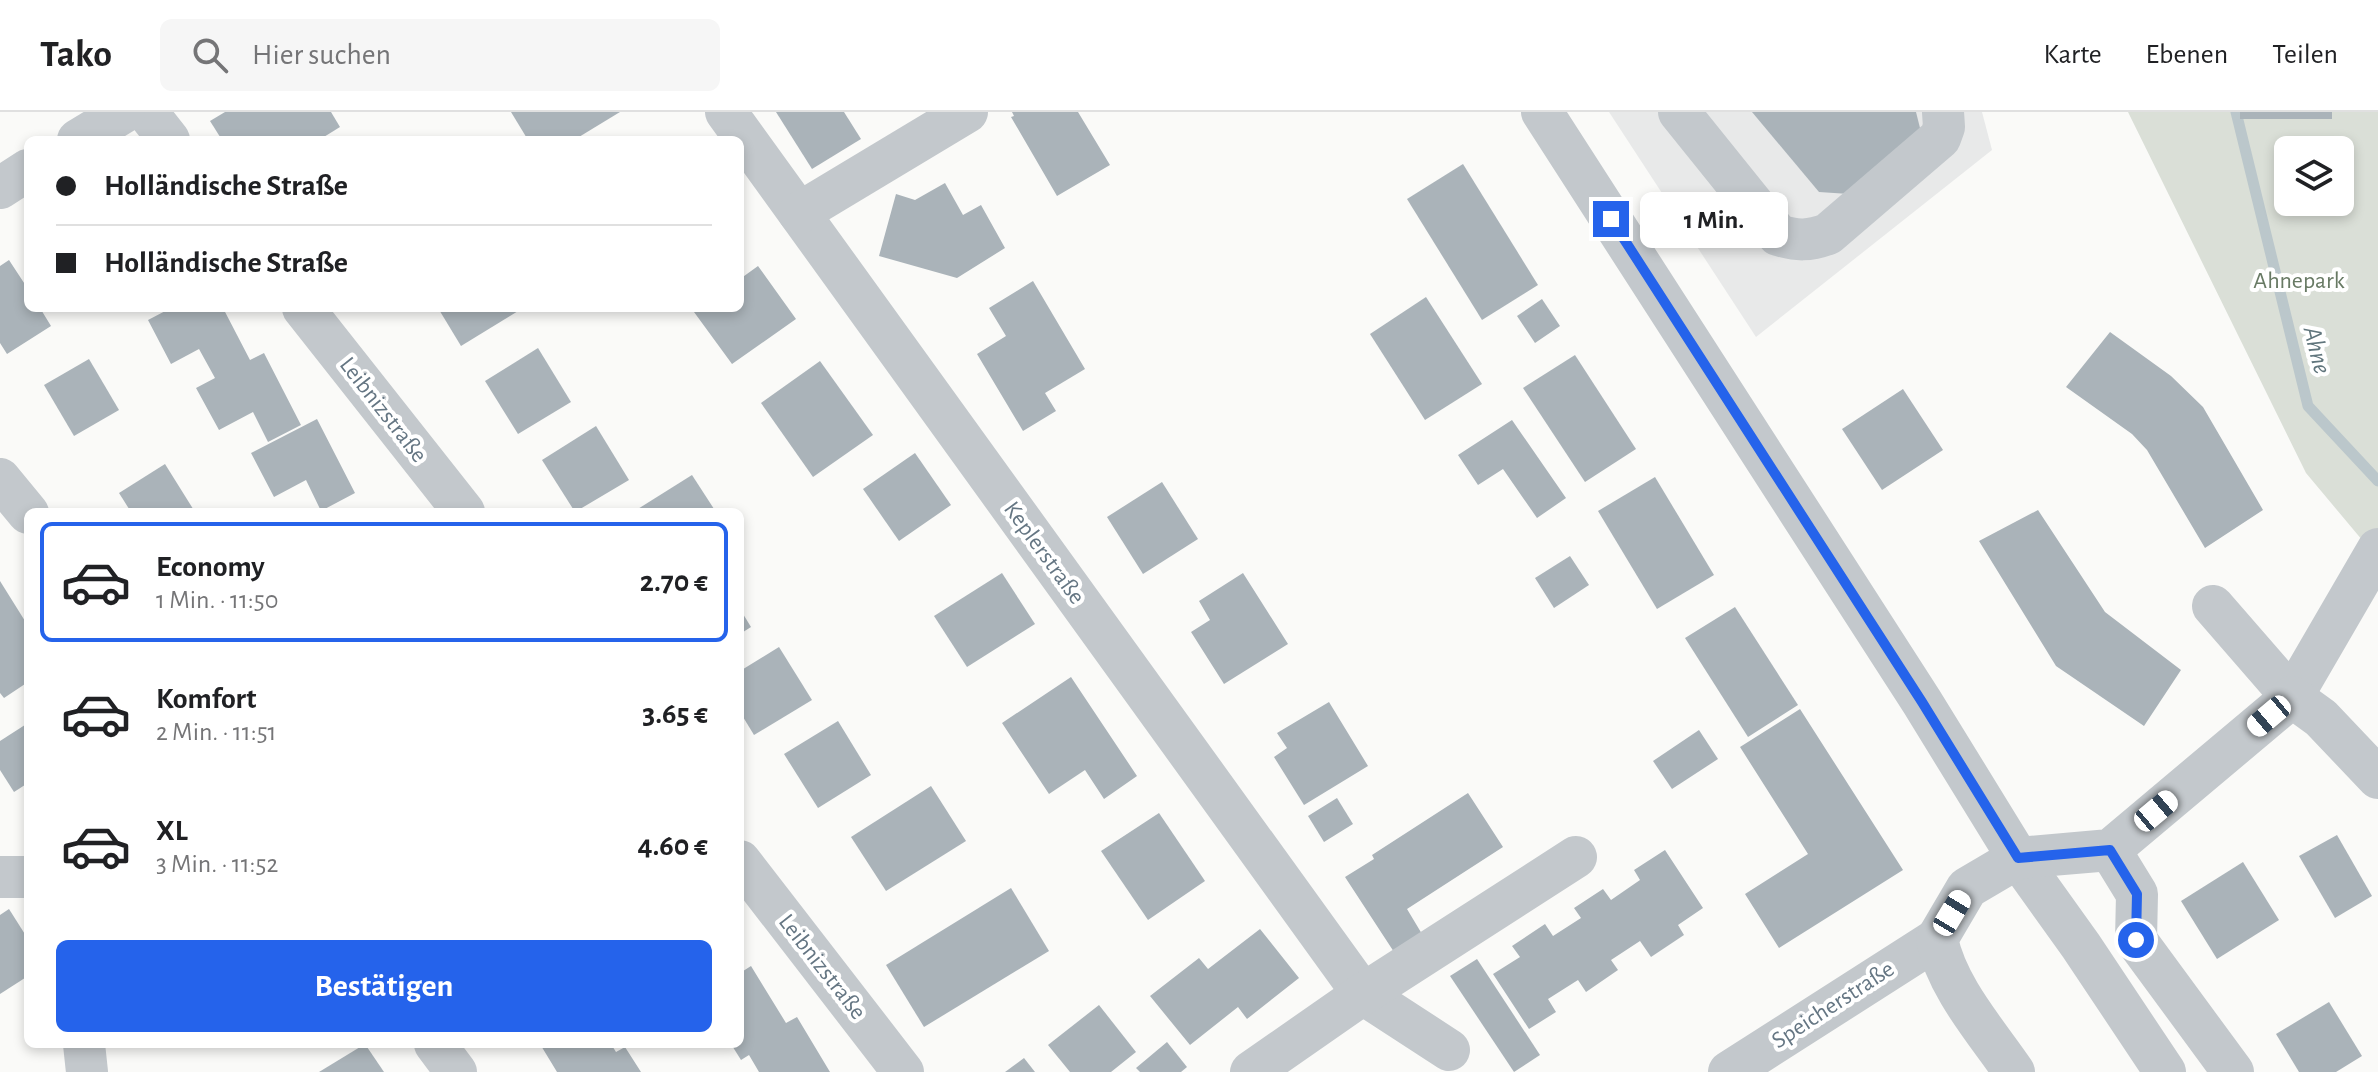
<!DOCTYPE html>
<html lang="de">
<head>
<meta charset="utf-8">
<style>
  body { margin:0; font-family:"Alegreya Sans",sans-serif; background:#f6f6f6; color:#202124; height:100vh; display:flex; flex-direction:column; font-size:30px; white-space:nowrap }
  * { box-sizing:border-box; margin:0 }
  p { font-size:26px; color:#757577 }
  .icon { flex:none; width:44px; height:44px; fill:none; stroke:currentColor; stroke-width:2; stroke-linecap:round; stroke-linejoin:round }
  .map { position:relative; flex:1; overflow:hidden }
  .drawer { position:absolute; left:24px; top:396px; width:720px; height:540px; display:flex; flex-direction:column; background:#fff; border-radius:12px; box-shadow:0 4px 12px #0003 }
  .drawer>* { flex:none }
  .banner { position:absolute; left:24px; top:24px; width:720px; height:176px; border-radius:12px; box-shadow:0 4px 12px #0003; display:grid; align-content:center; height:176px; padding:0 32px; background:#fff }
  .fabs { position:absolute; left:2274px; top:24px; display:grid; gap:16px }
  .fabs a { display:grid; place-items:center; width:80px; height:80px; border-radius:12px; background:#fff; box-shadow:0 4px 12px #0003; font-size:40px }
  .end { position:absolute; width:36px; height:36px; margin:-18px; border:10px solid #2563eb; background:#fff; box-shadow:0 0 0 4px #fff }
  .from { border-radius:50% }
  .bubble { position:absolute; height:56px; border-radius:12px; background:#fff; box-shadow:0 4px 12px #0003; font-size:26px; font-weight:700; line-height:56px; text-align:center }
  .car { position:absolute; width:24px; height:48px; margin:-24px -12px; border-radius:10px; box-shadow:0 0 6px 2px #0007; background:linear-gradient(#fff 24%,#345 0 40%,#fff 0 76%,#345 0 86%,#fff 0) }
  .banner b { display:flex; align-items:center; gap:28px; height:76px; font-size:30px }
  .banner b+b { border-top:2px solid #e0e0e0 }
  .banner i { width:20px; height:20px; background:#202124 }
  ul { padding:14px 0 0; list-style:none }
  li { display:flex; align-items:center; gap:24px; height:120px; margin:0 16px 12px; padding:0 16px; border:4px solid transparent; border-radius:12px }
  li div { flex:1 }
  li b { display:block; font-size:30px }
  li em { font-style:normal; font-weight:700 }
  li.active { border-color:#2563eb }
  li>.icon { width:72px; height:72px; stroke-width:1.5 }
  .action { display:flex; gap:16px; margin-top:auto; padding:16px 32px }
  .action a { flex:1; height:92px; border-radius:12px; background:#2563eb; color:#fff; font-size:32px; font-weight:700; line-height:92px; text-align:center }
  header { display:flex; align-items:center; gap:48px; box-sizing:border-box; height:112px; padding:0 40px; background:#fff; border-bottom:2px solid #e0e0e0 }
  header strong { font-size:38px }
  nav { display:flex; gap:44px; margin-inline-start:auto; font-size:28px }
  .search { width:560px; height:72px; background:#f6f6f6; display:flex; align-items:center; gap:20px; box-sizing:border-box; padding:0 28px; border-radius:12px; color:#757577; font-size:30px }
  .map>svg:first-child { display:block }
  .built { fill:#e8e9e9 }
  .green { fill:#dadfd7; fill-rule:evenodd }
  .lines { fill:none; stroke-linecap:round; stroke-linejoin:round }
  .stream { stroke:#bbc7cb; stroke-width:11 }
  .building { fill:#aab3b9 }
  .minor { stroke:#c3c8cc; stroke-width:42 }
  .route { stroke:#2563eb; stroke-width:10 }
  .labels { text-anchor:middle; dominant-baseline:central; stroke-width:8; stroke-linejoin:round; paint-order:stroke }
  .park-label { font-size:24px; fill:#687a64; stroke:#fff }
  .street-label { font-size:24px; fill:#657683; stroke:#fff }
  .water-label { font-size:26px; font-style:italic; fill:#60757c; stroke:#fff }
</style>
</head>
<body>
<header>
<strong>Tako</strong>
<div class="search"><svg class="icon" aria-label="search" viewBox="0 0 24 24"><circle cx="10" cy="10" r="6"/><path d="M15 15l6 6"/></svg>Hier suchen</div>
<nav><a>Karte</a><a>Ebenen</a><a>Teilen</a></nav>
</header>
<div class="map">
<svg width="2378" height="960" viewBox="0 0 2378 960">
  <rect width="100%" height="100%" fill="#fafaf8"/>
  <path class="built" d="M1609 0H1982L1992 38 1756 225Z"/>
  <path class="green" d="M2128 0H2378V447L2306 361ZM2288 38H2340V90H2288Z"/>
  <g class="lines">
    <path class="stream" d="M2236 0 2308 294 2378 369"/>
  </g>
  <g class="building">
    <path d="M225 0H331L340 15 319 28H222L210 9Z"/>
    <path d="M511 0H620L574 28H528Z"/>
    <path d="M776 0H844L861 27 812 57Z"/>
    <path d="M1012 0H1078L1110 53 1057 84 1011 5 1014 4Z"/>
    <path d="M1752 0H1916L1921 20 1849 82 1819 80Z"/>
    <rect x="2240" y="0" width="92" height="7"/>
    <path d="M1463 52 1538 173 1482 208 1407 87Z"/>
    <path d="M945 71 963 103 981 93 1005 136 957 166 879 144 896 82 915 88Z"/>
    <path d="M9 148 28 177V196H40L51 214 7 242 0 231V154Z"/>
    <path d="M758 154 796 207 732 252 694 200 699 196H740V167Z"/>
    <path d="M1033 169 1085 257 1045 281 1056 299 1023 319 977 242 1006 224 989 196Z"/>
    <path d="M1426 185 1482 272 1425 308 1370 222Z"/>
    <path d="M1542 187 1560 214 1535 231 1517 204Z"/>
    <path d="M171 196H223L250 248 264 241 301 313 268 330 253 300 219 318 196 276 215 266 199 237 171 252 148 208Z"/>
    <path d="M438 196H523L461 234Z"/>
    <path d="M2110 220 2171 264 2203 295 2263 398 2205 436 2147 338 2132 322 2066 275Z"/>
    <path d="M538 236 571 290 518 322 485 269Z"/>
    <path d="M1575 243 1636 337 1585 370 1523 276Z"/>
    <path d="M89 247 119 298 74 324 44 273Z"/>
    <path d="M820 249 873 323 813 365 761 291Z"/>
    <path d="M1903 277 1943 338 1882 378 1842 317Z"/>
    <path d="M317 307 355 381 321 399 306 368 274 385 251 341Z"/>
    <path d="M1512 308 1566 386 1537 406 1503 357 1478 373 1458 343Z"/>
    <path d="M596 314 629 368 575 400 542 348Z"/>
    <path d="M915 341 951 393 899 429 863 377Z"/>
    <path d="M165 352 195 400H131L119 381Z"/>
    <path d="M692 363 716 400H633Z"/>
    <path d="M1655 365 1714 463 1657 497 1598 399Z"/>
    <path d="M1162 370 1198 427 1143 462 1107 405Z"/>
    <path d="M2038 398 2105 500 2181 558 2144 614 2056 554 1979 429Z"/>
    <path d="M1570 444 1589 473 1554 496 1535 466Z"/>
    <path d="M1002 461 1035 512 967 555 934 504Z"/>
    <path d="M1243 461 1288 532 1224 572 1191 520 1210 508 1199 489Z"/>
    <path d="M0 469 25 509 28 507V570L4 586 0 581Z"/>
    <path d="M1735 495 1798 593 1748 625 1685 526Z"/>
    <path d="M740 497 751 515 740 522Z"/>
    <path d="M779 535 812 588 754 623 740 600V559Z"/>
    <path d="M1071 565 1137 664 1104 687 1085 658 1049 682 1002 611Z"/>
    <path d="M1329 590 1368 654 1304 693 1274 645 1287 636 1277 621Z"/>
    <path d="M1800 597 1903 758 1779 836 1745 782 1808 742 1740 635Z"/>
    <path d="M838 609 871 663 818 696 784 642Z"/>
    <path d="M28 611V671L14 680 0 658V629Z"/>
    <path d="M1699 618 1718 647 1672 677 1653 649Z"/>
    <path d="M931 674 966 729 886 779 851 725Z"/>
    <path d="M1468 681 1503 735 1407 797 1422 822 1394 840 1345 765 1374 747 1372 743Z"/>
    <path d="M1337 686 1353 712 1324 730 1308 704Z"/>
    <path d="M1159 701 1205 769 1148 808 1101 739Z"/>
    <path d="M2337 723 2372 784 2335 806 2299 744Z"/>
    <path d="M1665 738 1703 796 1678 813 1684 823 1651 845 1640 829 1611 848 1618 858 1586 880 1578 868 1548 887 1556 900 1529 917 1493 862 1520 845 1512 834 1545 812 1553 824 1581 806 1574 796 1603 777 1611 788 1640 768 1634 758Z"/>
    <path d="M2243 750 2279 808 2217 847 2181 789Z"/>
    <path d="M1011 776 1049 839 924 915 886 853Z"/>
    <path d="M9 797 28 827V864L0 882V803Z"/>
    <path d="M1260 817 1299 866 1247 907 1238 895 1190 933 1150 884 1199 846 1208 857Z"/>
    <path d="M1477 847 1540 943 1514 960 1450 864Z"/>
    <path d="M751 854 786 911 797 905 830 960H759L749 943 741 948 731 932H740V861Z"/>
    <path d="M2329 890 2362 944 2336 960H2299L2276 922Z"/>
    <path d="M1099 893 1136 940 1111 960H1070L1048 933Z"/>
    <path d="M1167 930 1187 955 1181 960H1140L1136 956Z"/>
    <path d="M365 932 384 960H319Z"/>
    <path d="M540 932H611L616 940 625 935 641 960H557Z"/>
    <path d="M1024 946 1035 960H1005Z"/>
  </g>
  <g class="lines">
    <g class="minor">
      <path d="M147 0 169 28"/>
      <path d="M726 0 1363 882 1449 938"/>
      <path d="M1542 0 1922 590 2018 746 2081 834 2165 960"/>
      <path d="M1679 0 1778 123C1797 129 1809 129 1828 122L1940 26 1944 15 1943 0"/>
      <path d="M78 28 124 0"/>
      <path d="M0 76 28 58"/>
      <path d="M799 101 967 0"/>
      <path d="M303 196 464 400"/>
      <path d="M0 367 28 401"/>
      <path d="M2213 494 2292 585 2378 437"/>
      <path d="M2110 738 2137 782 2136 828 2233 960"/>
      <path d="M740 749 903 960"/>
      <path d="M0 765H28"/>
      <path d="M84 932 87 960"/>
      <path d="M435 932 456 960"/>
      <path d="M1251 960 1363 882 1576 745"/>
      <path d="M1729 960 1937 827"/>
      <path d="M2014 960C1986 919 1947 876 1937 827L1967 776 2018 746 2110 738 2292 585 2321 606 2378 666"/>
    </g>
  </g>
  <g class="lines">
    <path class="route" d="M1611 107 1922 590 2018 746 2110 738 2137 782 2136 828"/>
  </g>
  <g class="labels">
    <g class="park-label">
      <text x="2299" y="169">Ahnepark</text>
    </g>
    <g class="street-label">
      <text transform="translate(383 298) rotate(52)">Leibnizstraße</text>
      <text transform="translate(1044 441) rotate(54)">Keplerstraße</text>
      <text transform="translate(822 855) rotate(52)">Leibnizstraße</text>
      <text transform="translate(1833 893) rotate(-33)">Speicherstraße</text>
    </g>
    <g class="water-label">
      <text transform="translate(2317 238) rotate(76)">Ahne</text>
    </g>
  </g>
</svg>
<div class="fabs">
<a><svg class="icon" aria-label="layers" viewBox="0 0 24 24"><path d="M12 4l9 5-9 5-9-5zM3 14l9 5 9-5"/></svg></a>
</div>
<i class="end from" style="left:2136px;top:828px"></i>
<i class="end" style="left:1611px;top:107px"></i>
<div class="bubble" style="left:1640px;top:80px;width:148px">1 Min.</div>
<i class="car" style="left:2269px;top:604px;rotate:230deg"></i>
<i class="car" style="left:2156px;top:699px;rotate:50deg"></i>
<i class="car" style="left:1952px;top:801px;rotate:31deg"></i>
<div class="banner">
<b><i class="from"></i>Holländische Straße</b>
<b><i></i>Holländische Straße</b>
</div>
<section class="drawer">
<ul>
<li class="active"><svg class="icon" aria-label="car" viewBox="0 0 24 24"><path d="M5 17H2v-5l4-1 3-4h7l3 4 3 1v5h-3M9 17h6M6 11h13"/><circle cx="7" cy="17" r="2"/><circle cx="17" cy="17" r="2"/></svg><div><b>Economy</b><p>1 Min. · 11:50</p></div><em>2.70 €</em></li>
<li><svg class="icon" aria-label="car" viewBox="0 0 24 24"><path d="M5 17H2v-5l4-1 3-4h7l3 4 3 1v5h-3M9 17h6M6 11h13"/><circle cx="7" cy="17" r="2"/><circle cx="17" cy="17" r="2"/></svg><div><b>Komfort</b><p>2 Min. · 11:51</p></div><em>3.65 €</em></li>
<li><svg class="icon" aria-label="car" viewBox="0 0 24 24"><path d="M5 17H2v-5l4-1 3-4h7l3 4 3 1v5h-3M9 17h6M6 11h13"/><circle cx="7" cy="17" r="2"/><circle cx="17" cy="17" r="2"/></svg><div><b>XL</b><p>3 Min. · 11:52</p></div><em>4.60 €</em></li>
</ul>
<div class="action"><a>Bestätigen</a></div>
</section>
</div>
</body>
</html>
